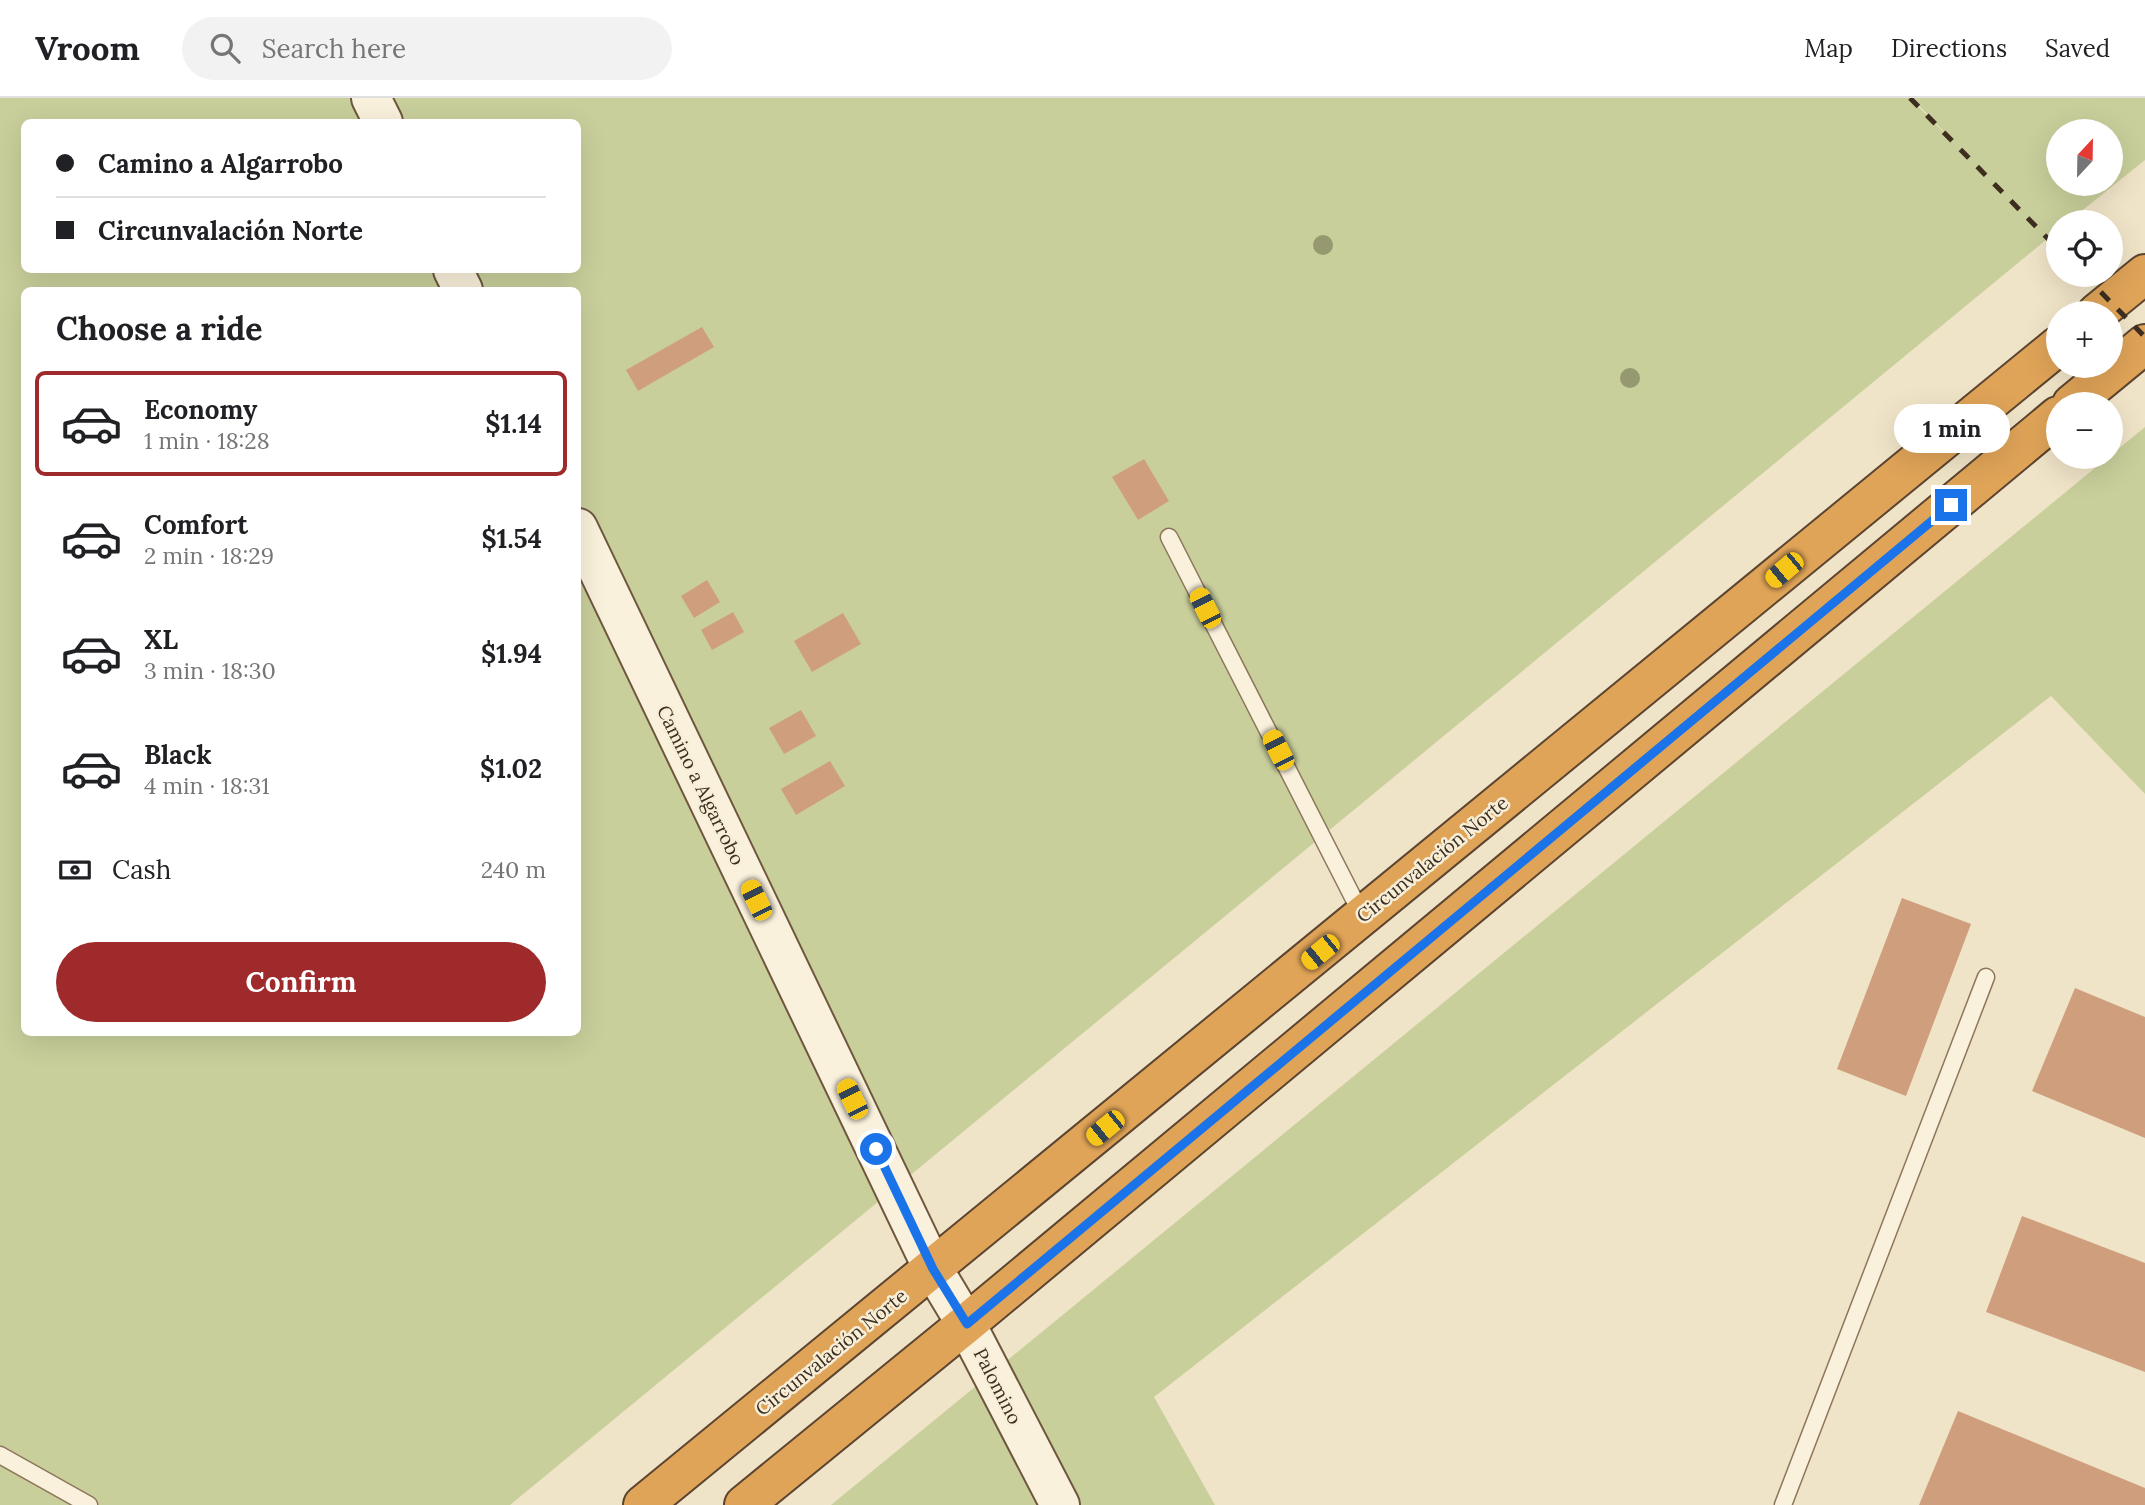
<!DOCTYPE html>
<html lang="en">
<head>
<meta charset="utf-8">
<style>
  body { margin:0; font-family:Lora,serif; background:#f2f2f2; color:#202124; height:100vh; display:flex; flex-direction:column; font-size:26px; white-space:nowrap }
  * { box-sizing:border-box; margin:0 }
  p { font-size:23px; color:#757577 }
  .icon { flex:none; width:38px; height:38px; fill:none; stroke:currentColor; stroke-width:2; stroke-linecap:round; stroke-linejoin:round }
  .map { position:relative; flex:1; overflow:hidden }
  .panel { position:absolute; left:21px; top:189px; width:560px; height:749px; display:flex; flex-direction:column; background:#fff; border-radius:10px; box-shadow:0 7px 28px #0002 }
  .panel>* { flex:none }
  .hud { position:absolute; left:21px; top:21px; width:560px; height:154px; border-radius:10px; box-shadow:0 7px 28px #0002; display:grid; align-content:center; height:154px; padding:0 35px; background:#fff }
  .needle { width:46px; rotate:22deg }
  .fabs { position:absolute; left:2046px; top:21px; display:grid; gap:14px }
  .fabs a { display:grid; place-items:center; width:77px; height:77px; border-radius:50%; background:#fff; box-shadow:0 7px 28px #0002; font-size:35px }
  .end { position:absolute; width:32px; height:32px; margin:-16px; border:9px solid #1a73e8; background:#fff; box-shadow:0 0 0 4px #fff }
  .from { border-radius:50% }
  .bubble { position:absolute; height:49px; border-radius:24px; background:#fff; box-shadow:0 7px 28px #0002; font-size:23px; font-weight:800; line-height:49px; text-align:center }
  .car { position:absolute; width:21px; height:42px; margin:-21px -10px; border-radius:9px; box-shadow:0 0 5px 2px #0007; background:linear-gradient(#f5c518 24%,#345 0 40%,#f5c518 0 76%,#345 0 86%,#f5c518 0) }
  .hud b { display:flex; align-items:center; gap:24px; height:66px; font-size:26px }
  .hud b+b { border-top:2px solid #e0e0e0 }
  .hud i { width:18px; height:18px; background:#202124 }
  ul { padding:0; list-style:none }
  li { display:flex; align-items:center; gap:21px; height:105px; margin:0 14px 10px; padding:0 21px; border:4px solid transparent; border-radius:10px }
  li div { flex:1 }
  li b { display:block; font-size:26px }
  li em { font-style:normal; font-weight:800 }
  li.selected { border-color:#9e2a2b }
  li>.icon { width:63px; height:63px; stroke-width:1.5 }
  h2 { padding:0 35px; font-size:32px; line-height:84px }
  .pay { display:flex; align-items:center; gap:18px; height:77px; padding:0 35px; font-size:26px }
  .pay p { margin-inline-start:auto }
  .primary-button { display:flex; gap:14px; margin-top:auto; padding:14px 35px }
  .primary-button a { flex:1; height:80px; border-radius:42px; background:#9e2a2b; color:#fff; font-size:28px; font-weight:800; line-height:80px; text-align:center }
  header { display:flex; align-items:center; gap:42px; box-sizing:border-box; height:98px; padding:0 35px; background:#fff; border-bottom:2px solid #e0e0e0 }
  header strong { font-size:33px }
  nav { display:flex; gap:38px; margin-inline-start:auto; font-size:24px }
  .search { width:490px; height:63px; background:#f2f2f2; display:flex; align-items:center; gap:18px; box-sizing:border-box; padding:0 24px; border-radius:38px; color:#757577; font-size:26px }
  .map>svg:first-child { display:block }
  .green { fill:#c9cf9b; fill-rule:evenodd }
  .building { fill:#cf9f7d }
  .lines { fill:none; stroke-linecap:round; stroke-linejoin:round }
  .lane-casing { stroke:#8d765c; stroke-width:19 }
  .secondary-casing { stroke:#6f573f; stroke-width:42 }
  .highway-casing { stroke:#5b4430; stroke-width:42 }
  .lane { stroke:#faf1dc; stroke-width:16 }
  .secondary { stroke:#faf1dc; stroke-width:38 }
  .highway { stroke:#e0a458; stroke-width:38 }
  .rail { stroke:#3d2e20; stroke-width:5; stroke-dasharray:12 12; stroke-linecap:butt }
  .tree { fill:#96986f }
  .route { stroke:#1a73e8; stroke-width:9 }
  .labels { text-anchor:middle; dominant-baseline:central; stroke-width:5; stroke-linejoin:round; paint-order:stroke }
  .street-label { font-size:19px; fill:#3d2e20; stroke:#f7eed8 }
</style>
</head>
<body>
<header>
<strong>Vroom</strong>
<div class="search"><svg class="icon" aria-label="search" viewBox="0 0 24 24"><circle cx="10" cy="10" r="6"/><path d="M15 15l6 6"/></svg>Search here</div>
<nav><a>Map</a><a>Directions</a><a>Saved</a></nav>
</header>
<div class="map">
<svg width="2145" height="1407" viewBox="0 0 2145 1407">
  <rect width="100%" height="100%" fill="#f0e4c8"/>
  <g class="green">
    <path d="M0 0H1910L1960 51 1912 0H2145V62L2068 124H2058V132L510 1407H0ZM24 24H578V172H24ZM2058 33H2110V86H2058ZM24 192H578V934H24Z"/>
    <path d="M2145 329V696L2051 598 1154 1299 1215 1407H831Z"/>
  </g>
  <g class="building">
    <path d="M702 229 714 249 638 293 626 272Z"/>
    <path d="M1144 361 1169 403 1138 422 1112 379Z"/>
    <path d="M707 482 720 504 694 520 681 498Z"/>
    <path d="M733 514 744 534 712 552 701 532Z"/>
    <path d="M843 515 861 546 812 574 794 543Z"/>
    <path d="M801 612 816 638 784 656 769 630Z"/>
    <path d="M830 663 845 688 796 717 781 691Z"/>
    <path d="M1902 800 1971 826 1906 998 1837 971Z"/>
    <path d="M2075 890 2145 919V1040L2032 993Z"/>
    <path d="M2022 1118 2145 1165V1274L1986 1214Z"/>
    <path d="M1958 1313 2145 1390V1407H1919Z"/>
  </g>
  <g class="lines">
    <g class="lane-casing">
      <g id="lane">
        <path d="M1169 439 1362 817"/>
        <path d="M0 1357 89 1407"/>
        <path d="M1783 1407 1986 879"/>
      </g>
    </g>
    <g class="secondary-casing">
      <g id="secondary">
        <path d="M371 0 383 24"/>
        <path d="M453 172 463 192"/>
        <path d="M578 430 933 1171 966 1226 1060 1407"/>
      </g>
    </g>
    <g class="highway-casing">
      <g id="highway">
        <path d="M2097 215 2145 176"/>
        <path d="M2072 306 2145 246"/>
        <path d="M643 1407 2058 248"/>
        <path d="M744 1407 966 1226 2058 318"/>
      </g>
    </g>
    <use href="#lane" class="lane"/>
    <use href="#secondary" class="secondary"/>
    <use href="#highway" class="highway"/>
    <g class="rail">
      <path d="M1910 0 2058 151"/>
      <path d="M2084 177 2145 239"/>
    </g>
  </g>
  <g class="tree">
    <circle cx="1323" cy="147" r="10"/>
    <circle cx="1630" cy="280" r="10"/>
  </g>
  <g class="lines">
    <path class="route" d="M876 1051 933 1171 967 1226 1951 407"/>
  </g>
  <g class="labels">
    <g class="street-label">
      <text transform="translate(701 687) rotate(64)">Camino a Algarrobo</text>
      <text transform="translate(1432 761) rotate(-39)">Circunvalación Norte</text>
      <text transform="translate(831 1254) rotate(-39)">Circunvalación Norte</text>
      <text transform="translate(998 1288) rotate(63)">Palomino</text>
    </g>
  </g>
</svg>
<div class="fabs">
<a><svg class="needle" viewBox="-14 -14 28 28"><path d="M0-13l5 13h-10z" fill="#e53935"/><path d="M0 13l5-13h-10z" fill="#757577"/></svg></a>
<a><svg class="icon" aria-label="locate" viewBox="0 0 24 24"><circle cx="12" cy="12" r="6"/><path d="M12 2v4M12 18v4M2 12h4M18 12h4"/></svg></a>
<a>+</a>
<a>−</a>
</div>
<i class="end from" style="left:876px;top:1051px"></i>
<i class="end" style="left:1951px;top:407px"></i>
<div class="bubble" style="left:1894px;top:306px;width:116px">1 min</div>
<i class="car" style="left:1784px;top:472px;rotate:230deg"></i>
<i class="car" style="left:1205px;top:510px;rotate:333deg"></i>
<i class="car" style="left:1278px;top:652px;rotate:333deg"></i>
<i class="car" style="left:756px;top:802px;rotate:334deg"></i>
<i class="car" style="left:1320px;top:854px;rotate:231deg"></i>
<i class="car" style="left:852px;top:1001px;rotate:334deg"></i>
<i class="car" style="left:1105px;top:1030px;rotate:231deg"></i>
<div class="hud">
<b><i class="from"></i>Camino a Algarrobo</b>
<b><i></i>Circunvalación Norte</b>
</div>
<section class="panel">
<h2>Choose a ride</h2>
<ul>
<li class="selected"><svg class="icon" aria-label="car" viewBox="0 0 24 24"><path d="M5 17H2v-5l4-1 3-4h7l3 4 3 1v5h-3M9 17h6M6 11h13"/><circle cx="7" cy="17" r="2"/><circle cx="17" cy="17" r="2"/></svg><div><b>Economy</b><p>1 min · 18:28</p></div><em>$1.14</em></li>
<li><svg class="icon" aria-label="car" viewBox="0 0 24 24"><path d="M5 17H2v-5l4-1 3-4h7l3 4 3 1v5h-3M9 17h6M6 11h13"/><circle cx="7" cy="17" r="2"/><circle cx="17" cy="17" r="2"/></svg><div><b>Comfort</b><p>2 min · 18:29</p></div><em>$1.54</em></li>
<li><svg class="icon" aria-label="car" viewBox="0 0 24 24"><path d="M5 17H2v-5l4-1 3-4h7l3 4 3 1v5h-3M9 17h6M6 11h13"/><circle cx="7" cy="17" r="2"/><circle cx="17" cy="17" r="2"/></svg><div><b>XL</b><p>3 min · 18:30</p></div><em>$1.94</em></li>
<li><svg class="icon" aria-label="car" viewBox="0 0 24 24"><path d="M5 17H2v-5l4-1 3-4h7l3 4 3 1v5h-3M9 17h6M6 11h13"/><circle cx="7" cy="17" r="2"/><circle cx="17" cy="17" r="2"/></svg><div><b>Black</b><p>4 min · 18:31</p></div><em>$1.02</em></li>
</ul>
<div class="pay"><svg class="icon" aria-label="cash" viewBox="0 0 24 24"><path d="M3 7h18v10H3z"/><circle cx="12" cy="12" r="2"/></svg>Cash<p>240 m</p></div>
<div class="primary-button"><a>Confirm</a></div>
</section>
</div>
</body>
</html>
